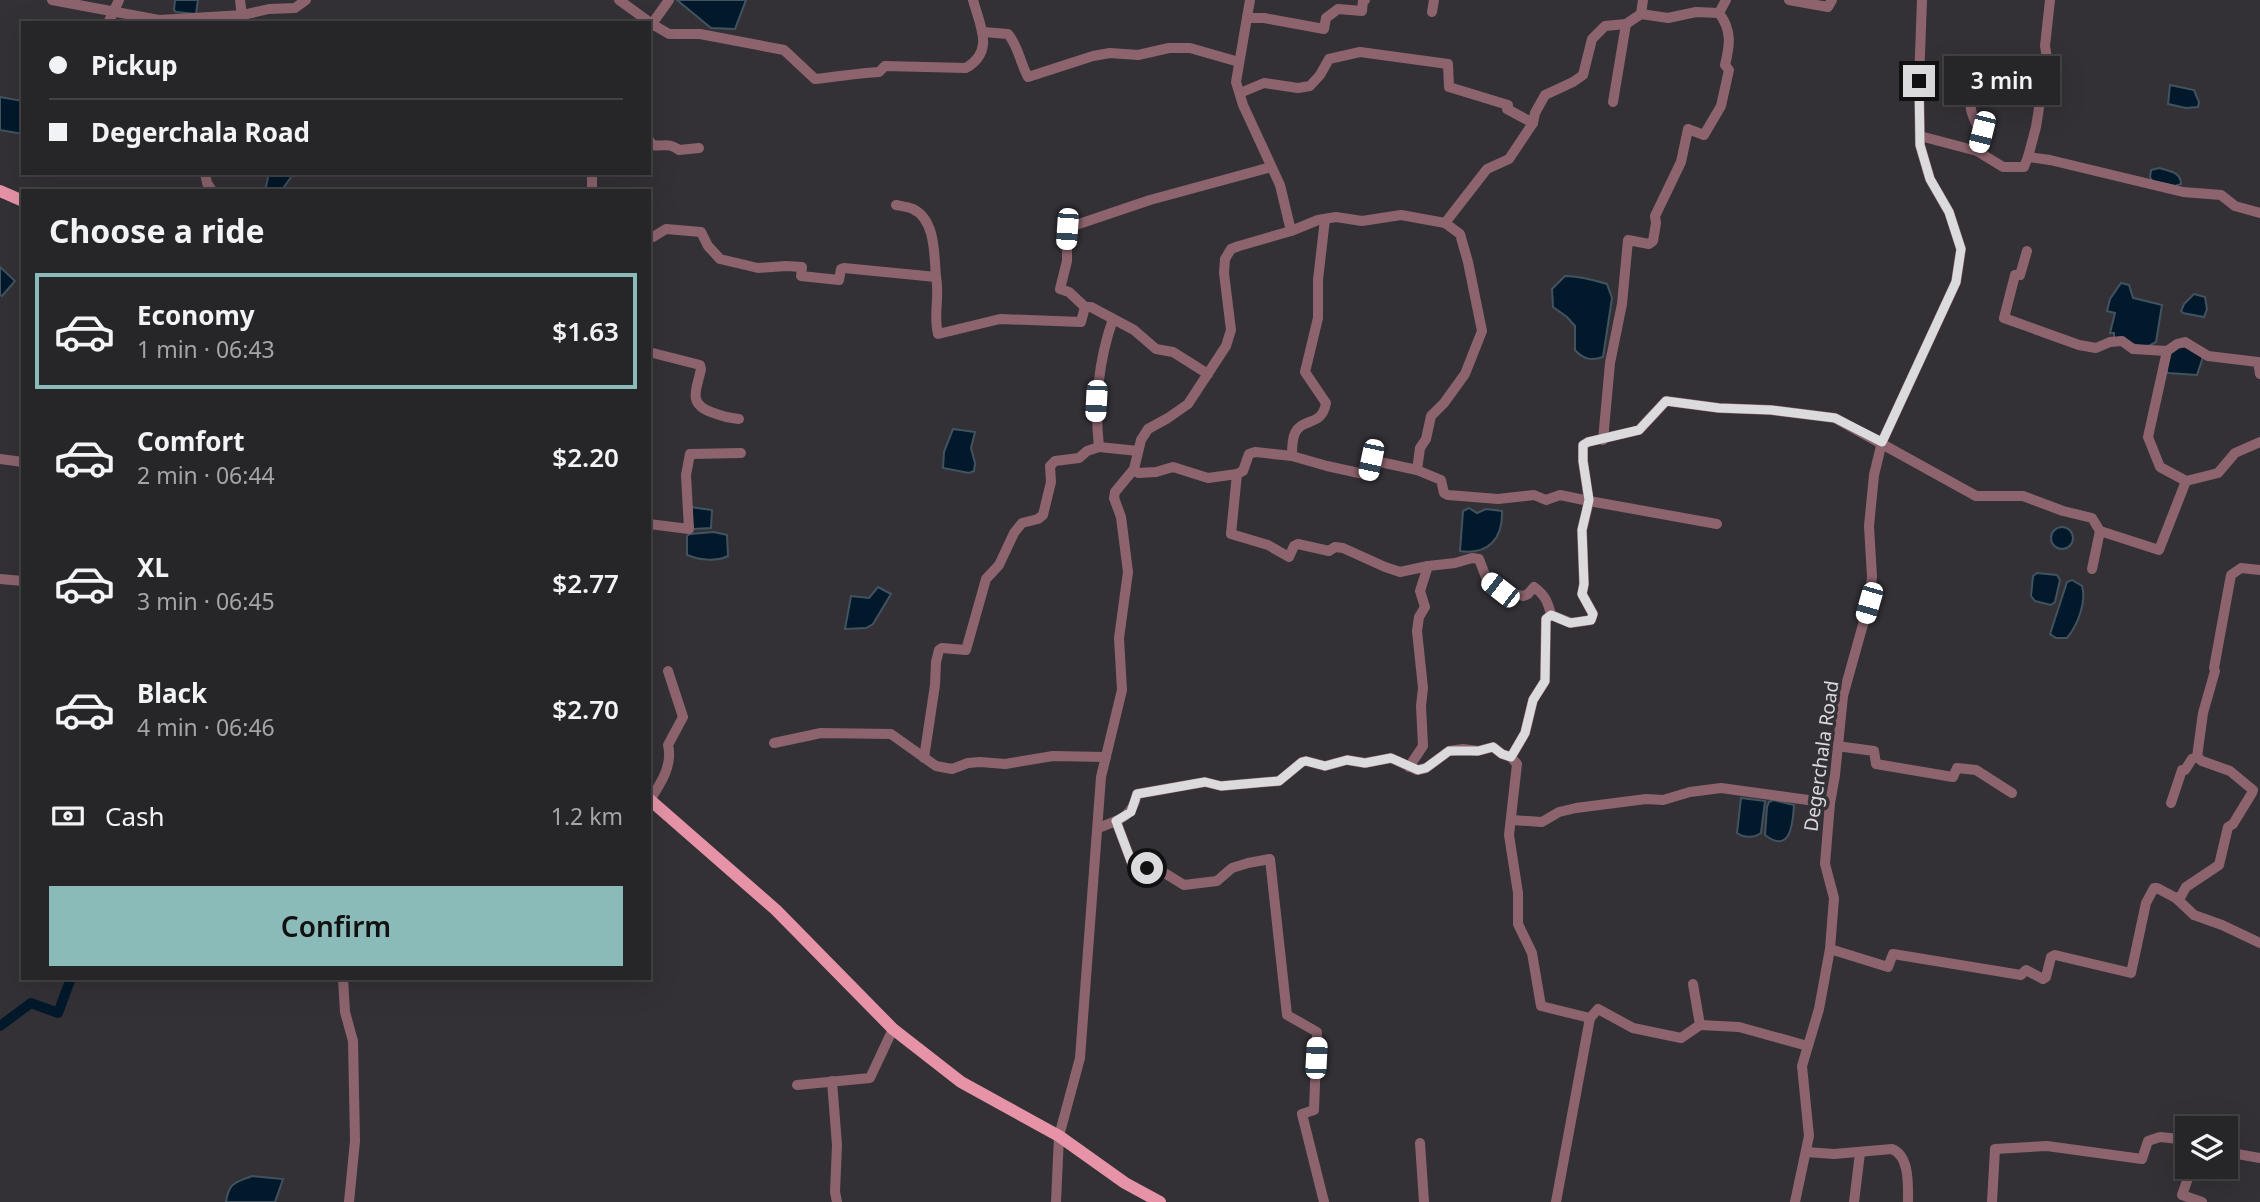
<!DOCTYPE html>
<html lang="en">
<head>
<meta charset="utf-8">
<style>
  body { margin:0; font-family:"Noto Sans",sans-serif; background:#323134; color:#f1f3f6; height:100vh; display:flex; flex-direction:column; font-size:26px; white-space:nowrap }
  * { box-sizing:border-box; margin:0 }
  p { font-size:23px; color:#a4a5a8 }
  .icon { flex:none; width:38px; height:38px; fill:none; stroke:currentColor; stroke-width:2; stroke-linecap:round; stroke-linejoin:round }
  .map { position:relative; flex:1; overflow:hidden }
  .sheet { position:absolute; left:21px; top:189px; width:630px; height:791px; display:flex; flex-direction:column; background:#262528; border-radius:0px; box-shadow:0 7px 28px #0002,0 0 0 2px #424245 }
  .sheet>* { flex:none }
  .guide { position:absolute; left:21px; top:21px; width:630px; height:154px; border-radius:0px; box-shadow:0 7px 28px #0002,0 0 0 2px #424245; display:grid; align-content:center; height:154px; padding:0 28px; background:#262528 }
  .fabs { position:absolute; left:2175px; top:1116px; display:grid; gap:14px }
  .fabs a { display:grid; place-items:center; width:63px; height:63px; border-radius:0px; background:#262528; box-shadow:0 7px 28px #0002,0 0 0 2px #424245; font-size:35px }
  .end { position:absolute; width:32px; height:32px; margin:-16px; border:9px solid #dbdadd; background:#111; box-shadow:0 0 0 4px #111 }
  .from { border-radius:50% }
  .bubble { position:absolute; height:49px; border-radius:0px; background:#262528; box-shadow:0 7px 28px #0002,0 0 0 2px #424245; font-size:23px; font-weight:600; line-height:49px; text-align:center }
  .car { position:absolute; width:21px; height:42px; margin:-21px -10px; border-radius:9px; box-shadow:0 0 5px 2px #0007; background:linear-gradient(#fff 24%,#345 0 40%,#fff 0 76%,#345 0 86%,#fff 0) }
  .guide b { display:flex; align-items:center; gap:24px; height:66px; font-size:26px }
  .guide b+b { border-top:2px solid #424245 }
  .guide i { width:18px; height:18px; background:#f1f3f6 }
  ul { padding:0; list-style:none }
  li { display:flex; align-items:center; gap:21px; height:116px; margin:0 14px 10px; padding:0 14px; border:4px solid transparent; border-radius:0px }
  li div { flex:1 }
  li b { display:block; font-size:26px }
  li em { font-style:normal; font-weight:600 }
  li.current { border-color:#8bbbb9 }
  li>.icon { width:63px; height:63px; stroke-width:1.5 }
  h2 { padding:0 28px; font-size:32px; line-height:84px }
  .pay { display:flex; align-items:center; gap:18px; height:77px; padding:0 28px; font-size:26px }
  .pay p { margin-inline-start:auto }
  .primary-button { display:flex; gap:14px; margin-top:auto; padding:14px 28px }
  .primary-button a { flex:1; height:80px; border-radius:0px; background:#8bbbb9; color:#111; font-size:28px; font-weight:600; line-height:80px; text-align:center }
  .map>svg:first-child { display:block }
  .water { fill:#01192b; stroke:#425360; stroke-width:2 }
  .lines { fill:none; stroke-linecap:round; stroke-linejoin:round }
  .canal { stroke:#01192b; stroke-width:10 }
  .minor { stroke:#8d646d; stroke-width:10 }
  .major { stroke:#e693a7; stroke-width:12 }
  .route { stroke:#dbdadd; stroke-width:9 }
  .labels { text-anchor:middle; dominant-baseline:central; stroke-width:7; stroke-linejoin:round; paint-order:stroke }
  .street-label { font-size:19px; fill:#dbdadd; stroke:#333136 }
</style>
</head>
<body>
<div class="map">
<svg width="2260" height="1202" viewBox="0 0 2260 1202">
  <rect width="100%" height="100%" fill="#333136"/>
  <g class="water">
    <path d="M175 0H198L196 14 176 12 174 10Z"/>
    <path d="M677 0H746L735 29 711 28Z"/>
    <path d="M2170 85 2194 90 2199 102 2198 107 2186 108 2168 104Z"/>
    <path d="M0 97 23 101V134L0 130Z"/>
    <path d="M2159 168C2169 171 2181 172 2181 184L2175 186 2152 181 2150 177 2151 170Z"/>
    <path d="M269 173H294L281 191H265Z"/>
    <path d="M0 267 15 281 2 296 0 295Z"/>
    <path d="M1565 276C1580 276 1594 280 1607 284L1612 298 1603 357C1591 361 1583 359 1575 350V326L1567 317 1553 307 1552 289Z"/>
    <path d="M2121 283 2129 285 2133 298 2162 305 2156 342 2145 348 2114 338V333H2110L2115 313 2107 311 2110 299Z"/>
    <path d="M2194 294 2205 297 2207 309 2204 317 2183 313 2181 311 2184 304Z"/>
    <path d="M2186 346 2203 357 2197 375 2168 373 2165 368 2171 349Z"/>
    <path d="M953 429 975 432 971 448 975 463 974 471 969 473 943 468 944 452Z"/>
    <path d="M690 507 712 510 711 528 693 529Z"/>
    <path d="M1469 508 1477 513 1486 509 1502 511C1503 539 1488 555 1460 551L1463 511Z"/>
    <circle cx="2062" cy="538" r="11"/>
    <path d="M714 532 727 535 728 556C717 562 699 560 687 555V536L690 534Z"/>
    <path d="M2037 573 2057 575 2060 580 2055 602 2051 605 2035 601 2031 596 2033 576Z"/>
    <path d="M2072 580 2082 586C2087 602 2077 626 2067 638H2056L2050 634 2052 628 2067 582Z"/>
    <path d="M878 587 891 594 873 624 866 628 845 629 851 596 869 598Z"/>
    <path d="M1741 798 1765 801 1761 833C1754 838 1744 838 1737 833Z"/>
    <path d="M1773 800 1794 805C1793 822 1791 855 1765 835L1767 807 1769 802Z"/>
    <path d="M252 1176 283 1179 275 1202H226C229 1182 235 1183 252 1176Z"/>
  </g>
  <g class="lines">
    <path class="canal" d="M0 1026 31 1003 58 1013 71 978"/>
    <g class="minor">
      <path d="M52 0 159 20 243 15 269 9 295 8 306 0"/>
      <path d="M240 0 243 23"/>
      <path d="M619 0 652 24 669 34H700L784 50 815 79C837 77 858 73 879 72L885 66 966 68C995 51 980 26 973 0"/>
      <path d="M1250 0 1236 82 1243 105 1280 185 1291 231"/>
      <path d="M1789 0 1828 7 1832 0"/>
      <path d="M1432 12 1434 0"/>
      <path d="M1641 14 1668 18 1696 12 1719 13 1726 0"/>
      <path d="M1247 18H1264L1324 29 1326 18 1338 9 1362 11 1363 0H1365"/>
      <path d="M108 23 119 0"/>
      <path d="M649 28 669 0"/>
      <path d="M983 32 1008 34C1019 47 1020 63 1028 77L1093 56 1110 53 1138 55 1169 48H1190L1239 62"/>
      <path d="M1966 70C1972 94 1965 111 1982 132L1977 151"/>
      <path d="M1240 93 1264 83 1298 88 1310 86 1320 75 1329 59 1360 52 1448 64 1449 87 1508 105 1507 109 1533 123"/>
      <path d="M1613 102 1626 24"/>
      <path d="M1920 136 1977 151 2003 167H2024L2028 157 2050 160 2183 192 2221 195 2235 206 2260 213"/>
      <path d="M649 140 652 145C663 147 669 142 679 150L699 148"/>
      <path d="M2028 157 2036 127 2047 58 2045 46 2050 0"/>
      <path d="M205 173 207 183 212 191"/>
      <path d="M592 173V191"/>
      <path d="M896 205C901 206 908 207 913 209 936 220 934 255 936 277"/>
      <path d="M649 237H653L666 229 701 232 708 246 720 259 758 268 786 266 802 267 801 276 839 280 841 269 844 268 936 277C940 296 933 315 938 334L1000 319 1081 322 1085 307H1091L1134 330 1156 349 1173 352 1208 374"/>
      <path d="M2027 251 2020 275H2015L2004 318 2079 345 2096 348 2110 342 2122 341 2133 349 2167 351"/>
      <path d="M1085 307 1069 292 1060 289 1067 261V228L1150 200 1271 167"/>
      <path d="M649 352 700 365 701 369C697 389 687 403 711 412 721 416 728 418 739 419"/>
      <path d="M1603 440 1610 363 1622 304 1628 240 1649 244 1653 241 1656 223 1655 216 1681 162 1688 129 1704 135 1721 106 1729 70 1725 65C1730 45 1732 30 1719 13"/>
      <path d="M1099 447C1094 402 1098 362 1113 319"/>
      <path d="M1292 456C1292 449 1292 439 1295 433 1303 417 1322 427 1326 403L1305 372 1318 318V280L1325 219"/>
      <path d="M0 459 23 462"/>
      <path d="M1134 469 1138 473 1156 472 1173 467 1208 478 1237 474 1231 534 1268 545 1289 557 1294 546 1298 544 1329 551 1335 547 1343 548 1385 567 1400 572 1428 566"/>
      <path d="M1417 470 1441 480 1444 493 1448 495 1498 499 1534 495 1546 500 1560 495 1589 501 1582 530 1584 584 1582 594 1593 614 1591 620 1571 623 1551 615 1546 619 1545 681 1533 700 1525 733 1511 757 1517 764 1509 835 1518 893V924L1532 953 1541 1006 1590 1018 1556 1202"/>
      <path d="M1237 474 1243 471 1249 454 1255 452 1292 456 1327 466 1368 475 1371 460 1417 470 1420 448 1426 439 1431 416 1444 403 1465 374 1482 331 1468 262 1460 234 1445 223"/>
      <path d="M2186 481 2160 467 2148 437 2167 351 2177 344 2185 342 2208 356 2258 362 2260 374"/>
      <path d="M649 524 689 529 686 475 690 454 741 453"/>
      <path d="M1717 524 1589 501 1583 461V445L1588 442 1639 430 1666 401 1719 408 1771 410 1835 418 1976 496H2023L2063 511 2092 518 2100 531 2159 550 2186 481 2218 473 2235 453 2260 442"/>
      <path d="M2092 569 2100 531"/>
      <path d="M0 579 23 581"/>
      <path d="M774 743 821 733 891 734 936 766 952 769 968 763 980 762 1005 764 1053 756 1106 757"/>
      <path d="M1837 746 1874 751 1876 764 1953 777 1957 768 1976 770 2012 793"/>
      <path d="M924 758 935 685 936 662 939 650 942 648 966 650 986 579 999 565 1014 533 1022 523 1038 519 1043 515 1051 482 1050 466 1055 461 1079 458 1087 451 1099 447 1138 451"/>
      <path d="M1409 767 1423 746 1421 706 1423 688 1417 631 1419 617 1425 607 1420 591 1428 566 1455 563 1472 558 1479 559 1487 580 1500 590 1523 596 1528 594 1534 587C1545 595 1548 602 1551 615"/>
      <path d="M650 800C661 783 673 765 668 745L683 717 668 671"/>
      <path d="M2171 803 2182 770H2185L2192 759 2197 757 2203 713 2215 671 2214 668 2231 575 2241 568 2260 570"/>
      <path d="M1511 820 1542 822 1559 812 1576 808 1646 799 1663 800 1690 792 1721 788 1830 803"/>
      <path d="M1116 821 1134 869H1158L1184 885 1217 881 1232 868 1248 863 1270 859 1287 1015 1317 1032 1314 1110 1302 1114 1324 1202"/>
      <path d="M1098 828C1119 820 1132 818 1137 794L1205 782 1221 786 1279 781 1302 762 1306 761 1325 766 1347 760 1365 763 1391 758 1417 770 1426 768 1449 751 1463 749 1478 751 1493 747 1502 754 1511 757"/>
      <path d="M2176 898 2194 915 2222 925 2260 943"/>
      <path d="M1830 949 1888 967 1893 954 2021 975 2026 970 2043 979 2046 977 2051 957 2055 955 2131 973 2146 903 2154 888H2157L2176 898 2181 896 2186 887 2219 865 2228 827 2233 824 2252 793 2253 790 2230 771 2202 761 2197 757"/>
      <path d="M343 978 345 1012 353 1041 355 1141 349 1202"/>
      <path d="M1590 1018 1598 1009 1633 1028 1681 1038 1700 1025 1693 984"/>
      <path d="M1700 1025 1739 1027 1804 1045"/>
      <path d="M832 1081 837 1145 835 1192 837 1202"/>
      <path d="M797 1085 870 1078 893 1029"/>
      <path d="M1420 1143 1424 1202"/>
      <path d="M1806 1152 1834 1154 1892 1149C1910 1156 1908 1186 1908 1202"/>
      <path d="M2226 1152 2260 1158"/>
      <path d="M2192 1167 2182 1195 2202 1202"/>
      <path d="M1056 1202 1059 1136 1080 1058 1101 777 1122 690 1119 638 1128 572 1121 517 1114 498 1115 492 1134 469 1141 440 1148 429 1168 418 1188 404 1226 346 1231 330 1224 273 1225 259 1231 249 1239 246 1291 231 1318 220 1336 217 1362 221 1401 215 1445 223 1487 169 1509 159 1533 123 1535 113 1545 95 1573 82 1583 75 1592 39 1605 26 1626 24 1641 14 1643 0"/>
      <path d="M1795 1202 1809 1136 1802 1066 1819 1009 1830 949 1834 898 1825 864 1830 803 1835 775 1843 696 1869 603 1872 577 1869 526 1874 475 1882 442 1956 282 1961 249 1949 212 1930 179 1920 145 1919 81 1922 0"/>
      <path d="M1854 1202 1860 1153"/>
      <path d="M1992 1202 1995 1149 2047 1146 2142 1159 2148 1141 2160 1137 2188 1140"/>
    </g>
    <g class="major">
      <path d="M0 191 23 201"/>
      <path d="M649 799 776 910 893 1029 961 1082 1059 1136 1125 1183 1160 1202"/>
    </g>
  </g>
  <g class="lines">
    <path class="route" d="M1147 868 1134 869 1116 821 1131 812 1137 794 1205 782 1221 786 1279 781 1302 762 1306 761 1325 766 1347 760 1365 763 1391 758 1418 770 1426 768 1449 751H1478L1493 747 1502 754 1511 757 1525 733 1533 700 1545 681 1546 619 1551 615 1570 623 1591 620 1593 614 1582 594 1584 584 1582 530 1589 500 1583 461V445L1588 442 1639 430 1666 401 1719 408 1771 410 1835 418 1882 442 1956 282 1961 249 1949 212 1930 179 1920 145 1919 81"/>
  </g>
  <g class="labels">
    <g class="street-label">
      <text transform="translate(1821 756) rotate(-82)">Degerchala Road</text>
    </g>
  </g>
</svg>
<div class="fabs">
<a><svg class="icon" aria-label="layers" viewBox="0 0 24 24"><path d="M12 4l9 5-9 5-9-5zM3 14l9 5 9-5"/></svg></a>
</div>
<i class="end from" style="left:1147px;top:868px"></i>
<i class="end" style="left:1919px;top:81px"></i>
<div class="bubble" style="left:1944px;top:56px;width:116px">3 min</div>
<i class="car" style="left:1982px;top:132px;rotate:194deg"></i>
<i class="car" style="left:1067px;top:229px;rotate:184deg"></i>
<i class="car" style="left:1096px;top:401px;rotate:183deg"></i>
<i class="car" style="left:1371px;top:460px;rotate:192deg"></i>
<i class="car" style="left:1500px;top:590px;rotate:308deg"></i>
<i class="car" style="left:1869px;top:603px;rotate:196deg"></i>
<i class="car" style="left:1316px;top:1058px;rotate:3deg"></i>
<div class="guide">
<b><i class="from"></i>Pickup</b>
<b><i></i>Degerchala Road</b>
</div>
<section class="sheet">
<h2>Choose a ride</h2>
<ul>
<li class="current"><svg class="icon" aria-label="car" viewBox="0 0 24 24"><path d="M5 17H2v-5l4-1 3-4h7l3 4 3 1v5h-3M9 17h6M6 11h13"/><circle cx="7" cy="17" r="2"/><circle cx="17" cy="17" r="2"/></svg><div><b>Economy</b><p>1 min · 06:43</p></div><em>$1.63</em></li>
<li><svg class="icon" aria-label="car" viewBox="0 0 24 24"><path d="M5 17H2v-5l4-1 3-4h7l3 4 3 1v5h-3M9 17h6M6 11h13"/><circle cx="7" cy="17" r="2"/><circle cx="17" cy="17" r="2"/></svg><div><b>Comfort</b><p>2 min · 06:44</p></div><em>$2.20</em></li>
<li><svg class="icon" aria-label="car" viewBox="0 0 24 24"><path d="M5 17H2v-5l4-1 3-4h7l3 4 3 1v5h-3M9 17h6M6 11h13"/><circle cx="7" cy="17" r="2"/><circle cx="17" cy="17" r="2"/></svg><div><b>XL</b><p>3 min · 06:45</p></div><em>$2.77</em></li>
<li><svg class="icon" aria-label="car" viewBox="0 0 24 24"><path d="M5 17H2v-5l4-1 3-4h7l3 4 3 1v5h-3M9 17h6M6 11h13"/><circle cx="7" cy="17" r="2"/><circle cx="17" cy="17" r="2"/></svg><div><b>Black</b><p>4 min · 06:46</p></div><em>$2.70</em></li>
</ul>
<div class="pay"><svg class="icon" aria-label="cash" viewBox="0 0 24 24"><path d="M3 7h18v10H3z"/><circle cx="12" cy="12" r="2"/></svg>Cash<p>1.2 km</p></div>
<div class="primary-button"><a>Confirm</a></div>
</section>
</div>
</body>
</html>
